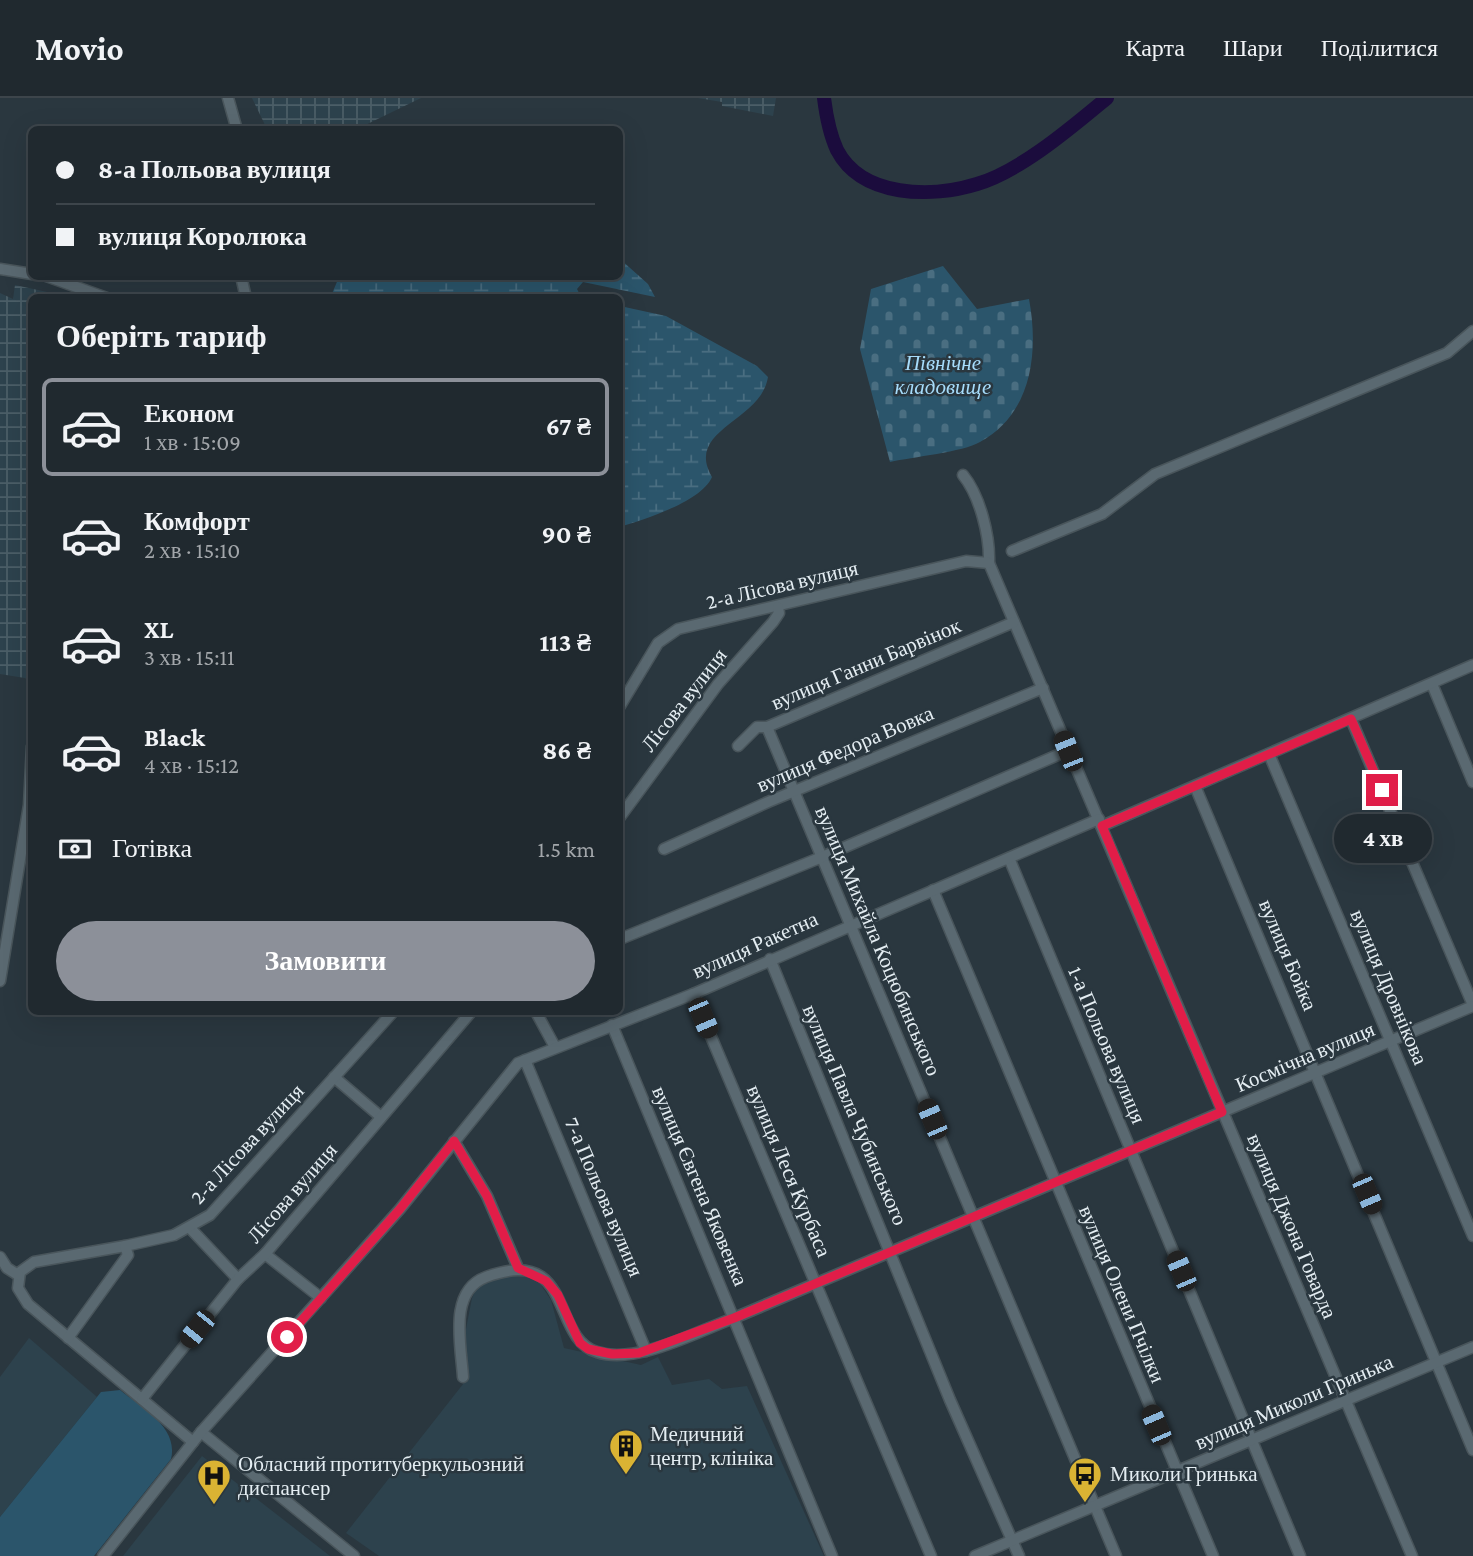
<!DOCTYPE html>
<html lang="uk">
<head>
<meta charset="utf-8">
<style>
  body { margin:0; font-family:"Crimson Pro",serif; background:#2d353b; color:#f1f3f6; height:100vh; display:flex; flex-direction:column; font-size:26px; white-space:nowrap }
  * { box-sizing:border-box; margin:0 }
  p { font-size:23px; color:#a2a6aa }
  .icon { flex:none; width:38px; height:38px; fill:none; stroke:currentColor; stroke-width:2; stroke-linecap:round; stroke-linejoin:round }
  .map { position:relative; flex:1; overflow:hidden }
  .details { position:absolute; left:28px; top:196px; width:595px; height:721px; display:flex; flex-direction:column; background:#20292f; border-radius:10px; box-shadow:0 7px 28px #0002,0 0 0 2px #3d454b }
  .details>* { flex:none }
  .guide { position:absolute; left:28px; top:28px; width:595px; height:154px; border-radius:10px; box-shadow:0 7px 28px #0002,0 0 0 2px #3d454b; display:grid; align-content:center; height:154px; padding:0 28px; background:#20292f }
  .end { position:absolute; width:32px; height:32px; margin:-16px; border:9px solid #e11d48; background:#fff; box-shadow:0 0 0 4px #fff }
  .from { border-radius:50% }
  .bubble { position:absolute; height:49px; border-radius:24px; background:#20292f; box-shadow:0 7px 28px #0002,0 0 0 2px #3d454b; font-size:23px; font-weight:700; line-height:49px; text-align:center }
  .car { position:absolute; width:21px; height:42px; margin:-21px -10px; border-radius:9px; box-shadow:0 0 5px 2px #0007; background:linear-gradient(#222 24%,#8ab4d8 0 40%,#222 0 76%,#8ab4d8 0 86%,#222 0) }
  .guide b { display:flex; align-items:center; gap:24px; height:66px; font-size:26px }
  .guide b+b { border-top:2px solid #3d454b }
  .guide i { width:18px; height:18px; background:#f1f3f6 }
  ul { padding:0; list-style:none }
  li { display:flex; align-items:center; gap:21px; height:98px; margin:0 14px 10px; padding:0 14px; border:4px solid transparent; border-radius:10px }
  li div { flex:1 }
  li b { display:block; font-size:26px }
  li em { font-style:normal; font-weight:700 }
  li.active { border-color:#8c9099 }
  li>.icon { width:63px; height:63px; stroke-width:1.5 }
  h2 { padding:0 28px; font-size:32px; line-height:84px }
  .pay { display:flex; align-items:center; gap:18px; height:77px; padding:0 28px; font-size:26px }
  .pay p { margin-inline-start:auto }
  .cta { display:flex; gap:14px; margin-top:auto; padding:14px 28px }
  .cta a { flex:1; height:80px; border-radius:42px; background:#8c9099; color:#fff; font-size:28px; font-weight:700; line-height:80px; text-align:center }
  header { display:flex; align-items:center; gap:42px; box-sizing:border-box; height:98px; padding:0 35px; background:#20292f; border-bottom:2px solid #3d454b }
  header strong { font-size:33px }
  nav { display:flex; gap:38px; margin-inline-start:auto; font-size:24px }
  .map>svg:first-child { display:block }
  .built { fill:#2d424d }
  .industrial { fill:url(#industrial-grid) }
  .green { fill:#2b556b }
  .wetland { fill:url(#wetland-marsh) }
  .cemetery { fill:url(#cemetery-stones) }
  .lines { fill:none; stroke-linecap:round; stroke-linejoin:round }
  .river { stroke:#1b0c3d; stroke-width:14 }
  .minor-casing { stroke:#49555b; stroke-width:13 }
  .minor { stroke:#5a6971; stroke-width:10 }
  .route { stroke:#e11d48; stroke-width:9 }
  .labels { text-anchor:middle; dominant-baseline:central; stroke-width:5; stroke-linejoin:round; paint-order:stroke }
  .park-label { font-size:21px; font-style:italic; fill:#a6dcfb; stroke:#2a373f }
  .street-label { font-size:21px; fill:#e4edf2; stroke:#2a373f }
  .poi-label { font-size:21px; fill:#e4edf2; stroke:#2a373f; text-anchor:start }
</style>
</head>
<body>
<header>
<strong>Movio</strong>
<nav><a>Карта</a><a>Шари</a><a>Поділитися</a></nav>
</header>
<div class="map">
<svg width="1473" height="1458" viewBox="0 0 1473 1458">
  <defs>
    <pattern id="industrial-grid" width="8" height="8" patternUnits="userSpaceOnUse" patternTransform="scale(1.75)"><rect width="8" height="8" fill="#2d424d"/><path d="M0 4h8M4 0v8" fill="none" stroke="#4b5e67"/></pattern>
    <pattern id="wetland-marsh" width="20" height="14" patternUnits="userSpaceOnUse" patternTransform="scale(1.75)"><rect width="20" height="14" fill="#2b556b"/><path d="M1 5h8M5 5V1M11 12h8M15 12V8" fill="none" stroke="#4a6e81"/></pattern>
    <pattern id="cemetery-stones" width="16" height="16" patternUnits="userSpaceOnUse" patternTransform="scale(1.75)"><rect width="16" height="16" fill="#2b556b"/><path d="M2 7V4a2 2 0 0 1 4 0v3zM10 15v-3a2 2 0 0 1 4 0v3z" fill="#4a6e81"/></pattern>
  </defs>
  <rect width="100%" height="100%" fill="#2a373f"/>
  <g class="built">
    <path d="M514 1174 539 1184 551 1202 564 1250 641 1267 658 1259 672 1287 709 1281 722 1291 747 1288 824 1458H379L346 1435 467 1281 465 1236 472 1200 479 1185Z"/>
    <path d="M29 1240 97 1299 0 1419V1279Z"/>
    <path d="M202 1358 330 1458H123Z"/>
  </g>
  <g class="industrial">
    <path d="M252 0H421L355 32 267 31Z"/>
    <path d="M698 0H776L773 18 722 8V4Z"/>
    <path d="M15 187 70 199 32 200 31 581 0 576V195L13 201Z"/>
  </g>
  <path class="green" d="M120 1292C141 1309 179 1329 171 1361L94 1458H0V1419L97 1299 101 1294Z"/>
  <g class="wetland">
    <path d="M620 161 648 186 655 199 583 184 577 191 581 199 331 198 339 179 620 178Z"/>
    <path d="M620 208 666 218 757 268 768 279C761 324 684 331 712 379 701 404 645 421 620 429Z"/>
  </g>
  <path class="cemetery" d="M943 168 977 211 1029 201C1039 254 1032 316 980 344 963 354 912 359 890 364L860 251 871 191Z"/>
  <g class="lines">
    <path class="river" d="M824 0C826 16 830 37 837 52 862 100 932 100 977 86 1021 73 1072 29 1107 0"/>
    <g class="minor-casing">
      <g id="minor">
        <path d="M228 0 237 32"/>
        <path d="M0 171 32 176"/>
        <path d="M46 178 107 200"/>
        <path d="M241 178 246 200"/>
        <path d="M963 377C980 398 990 438 989 465L1412 1458"/>
        <path d="M1012 453 1102 416 1155 376 1447 255 1473 233"/>
        <path d="M1432 586 1473 684"/>
        <path d="M620 608 658 545 678 531 966 463 989 465"/>
        <path d="M1351 621 1473 907"/>
        <path d="M767 629 1116 1458"/>
        <path d="M738 648 757 629H767L1014 524"/>
        <path d="M1269 656 1473 1138"/>
        <path d="M1195 688 1473 1352"/>
        <path d="M620 719 718 586 773 524 779 515 778 509"/>
        <path d="M1102 728 1473 567"/>
        <path d="M664 751 768 704 1043 590"/>
        <path d="M1009 760 1300 1458"/>
        <path d="M933 792 1213 1458"/>
        <path d="M620 841 822 759 1067 653"/>
        <path d="M770 861 950 1302 1019 1458"/>
        <path d="M0 883 29 707 32 648"/>
        <path d="M693 896 931 1458"/>
        <path d="M536 914 555 949"/>
        <path d="M612 927 832 1458"/>
        <path d="M525 962 646 1253"/>
        <path d="M334 979 381 1019"/>
        <path d="M454 1043 487 1098 518 1170"/>
        <path d="M190 1130 238 1181"/>
        <path d="M125 1148 34 1164 20 1174 18 1190 28 1206 193 1344"/>
        <path d="M265 1156 321 1200"/>
        <path d="M0 1159 7 1170 18 1177"/>
        <path d="M68 1240 128 1157 125 1148 174 1137 210 1117 393 914"/>
        <path d="M463 1279C461 1247 448 1193 486 1179 575 1146 550 1240 597 1254 636 1267 696 1234 734 1220L1473 908"/>
        <path d="M142 1301 238 1181 265 1156 471 914"/>
        <path d="M201 1334 354 1458"/>
        <path d="M103 1458 201 1334 400 1111 518 965 693 896 1099 721"/>
        <path d="M975 1458 1473 1249"/>
      </g>
    </g>
    <use href="#minor" class="minor"/>
  </g>
  <g class="lines">
    <path class="route" d="M287 1239 400 1111 454 1043 487 1098 518 1170 546 1183 558 1197 580 1245 588 1251 612 1256 639 1255 734 1220 1222 1014 1102 728 1351 621 1382 692"/>
  </g>
  <defs>
    <g id="building-pin" transform="scale(1.75)"><path d="M0 17L-7.5 6A9.5 9.5 0 1 1 7.5 6Z" fill="#dab333" stroke="#2a373f"/><path d="M-4-6H4V6H1V3H-1V6H-4ZM-2.5-4.3h1.7v1.8h-1.7ZM.8-4.3h1.7v1.8H.8ZM-2.5-1h1.7V.8h-1.7ZM.8-1h1.7V.8H.8Z" fill="#111"/></g>
    <g id="bus-pin" transform="scale(1.75)"><path d="M0 17L-7.5 6A9.5 9.5 0 1 1 7.5 6Z" fill="#dab333" stroke="#2a373f"/><path d="M-5-6H5V4H4V6H2V4H-2V6H-4V4H-5ZM-3.5-4V0h7V-4ZM-3.5 1.2v1.5H-2V1.2ZM2 1.2v1.5H3.5V1.2Z" fill="#111"/></g>
    <g id="hospital-pin" transform="scale(1.75)"><path d="M0 17L-7.5 6A9.5 9.5 0 1 1 7.5 6Z" fill="#dab333" stroke="#2a373f"/><path d="M-5-5h3v3.5h4V-5h3V5h-3V1.5h-4V5h-3Z" fill="#111"/></g>
  </defs>
  <g fill-rule="evenodd">
    <use href="#building-pin" x="626" y="1348"/>
    <use href="#bus-pin" x="1085" y="1376"/>
    <use href="#hospital-pin" x="214" y="1378"/>
  </g>
  <g class="labels">
    <g class="park-label">
      <text x="943" y="265">Північне<tspan x="943" dy="24">кладовище</tspan></text>
    </g>
    <g class="street-label">
      <text transform="translate(782 487) rotate(-13)">2-а Лісова вулиця</text>
      <text transform="translate(866 566) rotate(-23)">вулиця Ганни Барвінок</text>
      <text transform="translate(684 602) rotate(-52)">Лісова вулиця</text>
      <text transform="translate(845 651) rotate(-23)">вулиця Федора Вовка</text>
      <text transform="translate(878 843) rotate(67)">вулиця Михайла Коцюбинського</text>
      <text transform="translate(755 847) rotate(-24)">вулиця Ракетна</text>
      <text transform="translate(1288 857) rotate(67)">вулиця Бойка</text>
      <text transform="translate(1389 889) rotate(67)">вулиця Дровнікова</text>
      <text transform="translate(1107 947) rotate(67)">1-а Польова вулиця</text>
      <text transform="translate(1305 959) rotate(-23)">Космічна вулиця</text>
      <text transform="translate(855 1017) rotate(67)">вулиця Павла Чубинського</text>
      <text transform="translate(247 1046) rotate(-47)">2-а Лісова вулиця</text>
      <text transform="translate(789 1073) rotate(67)">вулиця Леся Курбаса</text>
      <text transform="translate(700 1088) rotate(67)">вулиця Євгена Яковенка</text>
      <text transform="translate(292 1095) rotate(-49)">Лісова вулиця</text>
      <text transform="translate(604 1099) rotate(67)">7-а Польова вулиця</text>
      <text transform="translate(1292 1128) rotate(67)">вулиця Джона Говарда</text>
      <text transform="translate(1122 1196) rotate(67)">вулиця Олени Пчілки</text>
      <text transform="translate(1294 1304) rotate(-23)">вулиця Миколи Гринька</text>
    </g>
    <g class="poi-label">
      <text x="650" y="1336">Медичний<tspan x="650" dy="24">центр, клініка</tspan></text>
      <text x="238" y="1366">Обласний протитуберкульозний<tspan x="238" dy="24">диспансер</tspan></text>
      <text x="1110" y="1376">Миколи Гринька</text>
    </g>
  </g>
</svg>
<i class="end from" style="left:287px;top:1239px"></i>
<i class="end" style="left:1382px;top:692px"></i>
<div class="bubble" style="left:1334px;top:716px;width:98px">4 хв</div>
<i class="car" style="left:1068px;top:653px;rotate:338deg"></i>
<i class="car" style="left:703px;top:920px;rotate:157deg"></i>
<i class="car" style="left:932px;top:1021px;rotate:337deg"></i>
<i class="car" style="left:1367px;top:1096px;rotate:157deg"></i>
<i class="car" style="left:1181px;top:1173px;rotate:337deg"></i>
<i class="car" style="left:197px;top:1231px;rotate:219deg"></i>
<i class="car" style="left:1156px;top:1327px;rotate:337deg"></i>
<div class="guide">
<b><i class="from"></i>8-а Польова вулиця</b>
<b><i></i>вулиця Королюка</b>
</div>
<section class="details">
<h2>Оберіть тариф</h2>
<ul>
<li class="active"><svg class="icon" aria-label="car" viewBox="0 0 24 24"><path d="M5 17H2v-5l4-1 3-4h7l3 4 3 1v5h-3M9 17h6M6 11h13"/><circle cx="7" cy="17" r="2"/><circle cx="17" cy="17" r="2"/></svg><div><b>Економ</b><p>1 хв · 15:09</p></div><em>67 ₴</em></li>
<li><svg class="icon" aria-label="car" viewBox="0 0 24 24"><path d="M5 17H2v-5l4-1 3-4h7l3 4 3 1v5h-3M9 17h6M6 11h13"/><circle cx="7" cy="17" r="2"/><circle cx="17" cy="17" r="2"/></svg><div><b>Комфорт</b><p>2 хв · 15:10</p></div><em>90 ₴</em></li>
<li><svg class="icon" aria-label="car" viewBox="0 0 24 24"><path d="M5 17H2v-5l4-1 3-4h7l3 4 3 1v5h-3M9 17h6M6 11h13"/><circle cx="7" cy="17" r="2"/><circle cx="17" cy="17" r="2"/></svg><div><b>XL</b><p>3 хв · 15:11</p></div><em>113 ₴</em></li>
<li><svg class="icon" aria-label="car" viewBox="0 0 24 24"><path d="M5 17H2v-5l4-1 3-4h7l3 4 3 1v5h-3M9 17h6M6 11h13"/><circle cx="7" cy="17" r="2"/><circle cx="17" cy="17" r="2"/></svg><div><b>Black</b><p>4 хв · 15:12</p></div><em>86 ₴</em></li>
</ul>
<div class="pay"><svg class="icon" aria-label="cash" viewBox="0 0 24 24"><path d="M3 7h18v10H3z"/><circle cx="12" cy="12" r="2"/></svg>Готівка<p>1.5 km</p></div>
<div class="cta"><a>Замовити</a></div>
</section>
</div>
</body>
</html>
